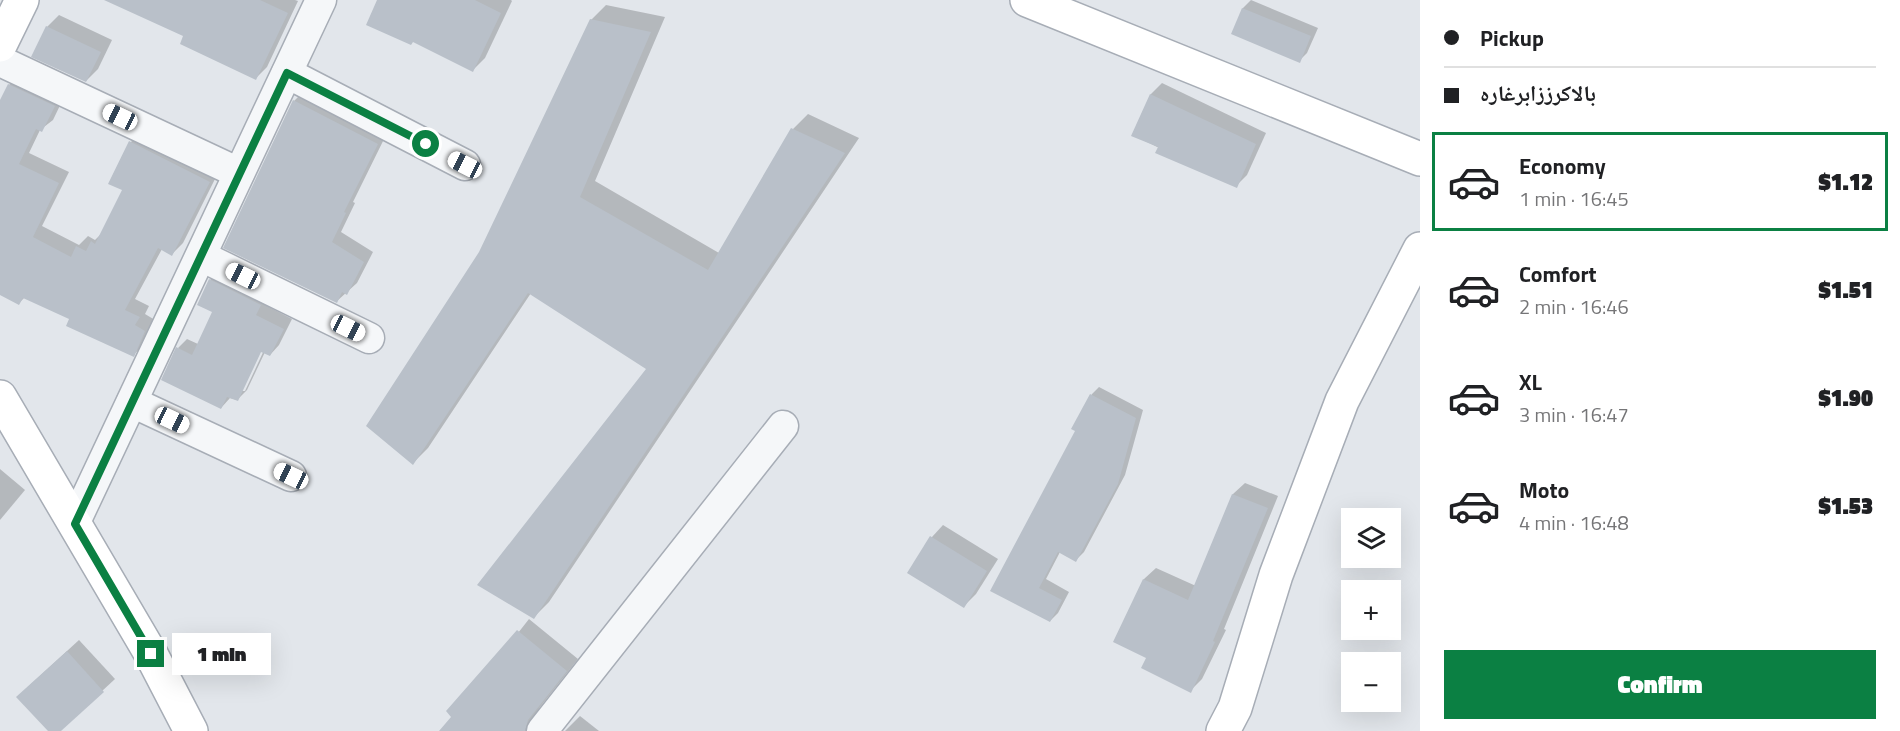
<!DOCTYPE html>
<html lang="en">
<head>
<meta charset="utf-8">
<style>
  body { margin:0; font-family:"Titillium Web","Noto Naskh Arabic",sans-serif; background:#f2f2f2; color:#202124; height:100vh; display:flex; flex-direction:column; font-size:22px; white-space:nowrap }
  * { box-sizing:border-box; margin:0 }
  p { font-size:20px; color:#757577 }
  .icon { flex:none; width:33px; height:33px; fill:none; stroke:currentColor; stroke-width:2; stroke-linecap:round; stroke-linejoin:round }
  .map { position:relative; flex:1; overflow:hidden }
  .drawer { display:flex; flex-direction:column; background:#fff; width:480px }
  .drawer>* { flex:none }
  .hud { display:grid; align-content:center; height:132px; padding:0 24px; background:#fff }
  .tools { position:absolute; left:1341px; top:508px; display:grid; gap:12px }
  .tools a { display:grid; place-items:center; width:60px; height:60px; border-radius:0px; background:#fff; box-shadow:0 6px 24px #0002; font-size:30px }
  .end { position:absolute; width:27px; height:27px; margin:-14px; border:8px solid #0b8043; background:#fff; box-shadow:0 0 0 3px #fff }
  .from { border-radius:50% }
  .bubble { position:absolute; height:42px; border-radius:0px; background:#fff; box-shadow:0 6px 24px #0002; font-size:20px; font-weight:800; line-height:42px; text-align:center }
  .car { position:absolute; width:18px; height:36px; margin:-18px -9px; border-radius:8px; box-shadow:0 0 4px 2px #0007; background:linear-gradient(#fff 24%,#345 0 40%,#fff 0 76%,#345 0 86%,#fff 0) }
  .hud b { display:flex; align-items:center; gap:21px; height:57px; font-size:22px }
  .hud b+b { border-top:2px solid #e0e0e0 }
  .hud i { width:15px; height:15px; background:#202124 }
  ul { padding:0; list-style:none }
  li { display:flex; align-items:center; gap:18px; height:99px; margin:0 12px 9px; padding:0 12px; border:3px solid transparent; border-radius:0px }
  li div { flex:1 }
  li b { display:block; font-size:22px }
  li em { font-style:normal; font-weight:800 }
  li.current { border-color:#0b8043 }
  li>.icon { width:54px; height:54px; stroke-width:1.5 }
  .cta { display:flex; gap:12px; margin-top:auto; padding:12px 24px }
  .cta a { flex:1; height:69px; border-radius:0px; background:#0b8043; color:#fff; font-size:24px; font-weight:800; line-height:69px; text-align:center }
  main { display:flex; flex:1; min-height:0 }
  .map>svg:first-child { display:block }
  .shadow { fill:#0003; fill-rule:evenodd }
  .building { fill:#b9c0c9 }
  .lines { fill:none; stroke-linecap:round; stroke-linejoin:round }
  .street-casing { stroke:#a7adb6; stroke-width:33 }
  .secondary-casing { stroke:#a7adb6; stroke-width:36 }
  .street { stroke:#f5f7f9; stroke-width:30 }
  .secondary { stroke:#fff; stroke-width:33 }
  .route { stroke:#0b8043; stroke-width:8 }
</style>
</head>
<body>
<main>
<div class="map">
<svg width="1420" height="731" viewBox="0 0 1420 731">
  <rect width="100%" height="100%" fill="#e2e6eb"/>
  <g class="shadow">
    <path d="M109 0H295L298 1 267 67 256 78 185 36Z"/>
    <path d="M379 0H511L512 1 485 58 473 70 413 41Z"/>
    <path d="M1251 0 1318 28 1307 53 1299 61 1233 33 1243 8Z"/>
    <path d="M606 5 665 17 595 181 719 253 793 129 808 114 859 138 549 602 534 617 648 368 531 293 428 448 413 463 480 253 591 20Z"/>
    <path d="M59 15 112 40 98 69 86 81 33 56 47 27Z"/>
    <path d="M20 74 65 95 53 120 40 130 29 153 69 172 42 226 79 245 88 236 95 240 103 232 124 190 110 183 131 142 141 131 219 171 183 243 172 254 162 249 135 299 149 306 145 314 155 320 144 345 133 355 71 318 25 297 19 303 0 294V104L9 85Z"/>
    <path d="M1162 83 1266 133 1247 175 1236 186 1133 135 1151 94Z"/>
    <path d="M304 91 387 133 353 202 355 203 341 232 373 252 357 283 337 301 294 101Z"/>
    <path d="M219 270 269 295 265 305 292 319 279 345 270 355 265 352 247 390 237 400 230 398 221 408 178 348 187 339 198 344 214 311 210 280ZM263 345 266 346 245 391H241Z"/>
    <path d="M1099 387 1143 410 1125 475 1084 552 1076 560 1060 552 1046 579 1069 592 1058 613 1050 621 992 590 1077 430 1073 428 1092 394Z"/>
    <path d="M0 469 25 490 0 520Z"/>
    <path d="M1245 483 1278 496 1224 629 1226 630 1202 679 1190 691 1148 657 1115 642 1144 579 1156 568 1196 586 1233 494Z"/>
    <path d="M943 525 998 559 976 594 964 606 909 573 932 537Z"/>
    <path d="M529 619 578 659 540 707 536 716 542 731H441Z"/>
    <path d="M79 640 115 679 59 731H50L30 685Z"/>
    <path d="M580 716 599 731H565Z"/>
  </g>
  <g class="building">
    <path d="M104 0H260L288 13 256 80 180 44 183 36Z"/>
    <path d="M377 0H475L501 13 473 72 413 42 411 45 366 25Z"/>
    <path d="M1242 8 1311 36 1300 63 1231 34Z"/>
    <path d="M590 19 651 32 580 197 708 270 791 128 845 153 534 619 477 585 646 369 528 293 413 465 366 426 479 252Z"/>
    <path d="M46 26 101 52 86 82 31 57Z"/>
    <path d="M8 84 55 106 42 132 36 129 19 164 59 183 33 237 71 257 76 246 86 251 91 241 95 244 122 190 108 184 129 141 210 182 172 256 158 248 125 310 140 317 135 325 145 331 134 357 66 326 69 319 23 298 19 305 0 295V100Z"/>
    <path d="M1150 94 1256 144 1237 188 1155 153 1158 147 1131 136Z"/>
    <path d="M293 100 378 144 344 212 346 213 332 242 364 262 347 295 342 292 337 303 223 248Z"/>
    <path d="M209 279 261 305 256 315 284 329 270 356 261 352 238 401 227 397 221 409 161 380 176 347 192 355 212 312 197 305Z"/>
    <path d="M1090 394 1136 418 1118 484 1076 562 1058 552 1039 588 1062 600 1050 622 990 591 1075 431 1071 429Z"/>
    <path d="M1232 494 1268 508 1213 641 1215 642 1191 693 1141 668 1146 658 1113 642 1143 579 1188 600Z"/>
    <path d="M930 536 987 571 964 608 907 573Z"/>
    <path d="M517 630 567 671 528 720 525 731H439L451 717 446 711Z"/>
    <path d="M67 651 104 692 61 731H48L16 697Z"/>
  </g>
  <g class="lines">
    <g class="street-casing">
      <g id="street">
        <path d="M0 61 239 173"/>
        <path d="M287 73 465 165"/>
        <path d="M201 256 369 338"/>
        <path d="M132 402 291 476"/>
        <path d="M74 524 321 0"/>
        <path d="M542 731 783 426"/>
      </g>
    </g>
    <g class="secondary-casing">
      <g id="secondary">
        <path d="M1027 0 1420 159"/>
        <path d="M0 45 22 0"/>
        <path d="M0 397 151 654 191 731"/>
        <path d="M1223 731 1235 708 1276 575 1342 401 1420 249"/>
      </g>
    </g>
    <use href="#street" class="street"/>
    <use href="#secondary" class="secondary"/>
  </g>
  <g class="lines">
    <path class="route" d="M151 654 75 524 287 73 426 144"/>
  </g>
</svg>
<div class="tools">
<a><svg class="icon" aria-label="layers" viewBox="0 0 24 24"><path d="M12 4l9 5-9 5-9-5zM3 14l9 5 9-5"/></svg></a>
<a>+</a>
<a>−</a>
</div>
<i class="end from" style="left:426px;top:144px"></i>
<i class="end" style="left:151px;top:654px"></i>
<div class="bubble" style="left:172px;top:633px;width:99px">1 min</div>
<i class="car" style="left:120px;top:117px;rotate:295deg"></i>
<i class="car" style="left:465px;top:165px;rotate:297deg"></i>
<i class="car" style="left:243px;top:276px;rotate:296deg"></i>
<i class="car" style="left:348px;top:328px;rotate:116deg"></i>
<i class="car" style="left:172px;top:420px;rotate:115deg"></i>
<i class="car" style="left:291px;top:476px;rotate:295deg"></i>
</div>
<section class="drawer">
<div class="hud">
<b><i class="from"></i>Pickup</b>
<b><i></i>بالاکرززابرغاره</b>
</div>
<ul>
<li class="current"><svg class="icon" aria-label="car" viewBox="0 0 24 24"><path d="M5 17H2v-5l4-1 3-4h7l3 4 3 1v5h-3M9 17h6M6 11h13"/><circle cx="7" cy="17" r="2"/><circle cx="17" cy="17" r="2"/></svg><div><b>Economy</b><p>1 min · 16:45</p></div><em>$1.12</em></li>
<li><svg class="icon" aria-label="car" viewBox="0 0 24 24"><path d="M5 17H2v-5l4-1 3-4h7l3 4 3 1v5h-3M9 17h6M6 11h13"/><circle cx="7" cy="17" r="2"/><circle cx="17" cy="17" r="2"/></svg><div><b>Comfort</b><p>2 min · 16:46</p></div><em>$1.51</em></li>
<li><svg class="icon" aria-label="car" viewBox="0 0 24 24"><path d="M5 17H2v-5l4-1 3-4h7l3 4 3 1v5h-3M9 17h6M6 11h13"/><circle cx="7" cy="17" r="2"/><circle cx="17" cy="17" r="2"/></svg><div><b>XL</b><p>3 min · 16:47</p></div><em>$1.90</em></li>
<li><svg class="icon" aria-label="car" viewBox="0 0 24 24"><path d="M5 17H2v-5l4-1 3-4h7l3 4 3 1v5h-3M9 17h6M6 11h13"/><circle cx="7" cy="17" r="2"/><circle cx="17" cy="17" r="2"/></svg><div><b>Moto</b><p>4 min · 16:48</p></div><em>$1.53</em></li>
</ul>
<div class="cta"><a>Confirm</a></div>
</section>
</main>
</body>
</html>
